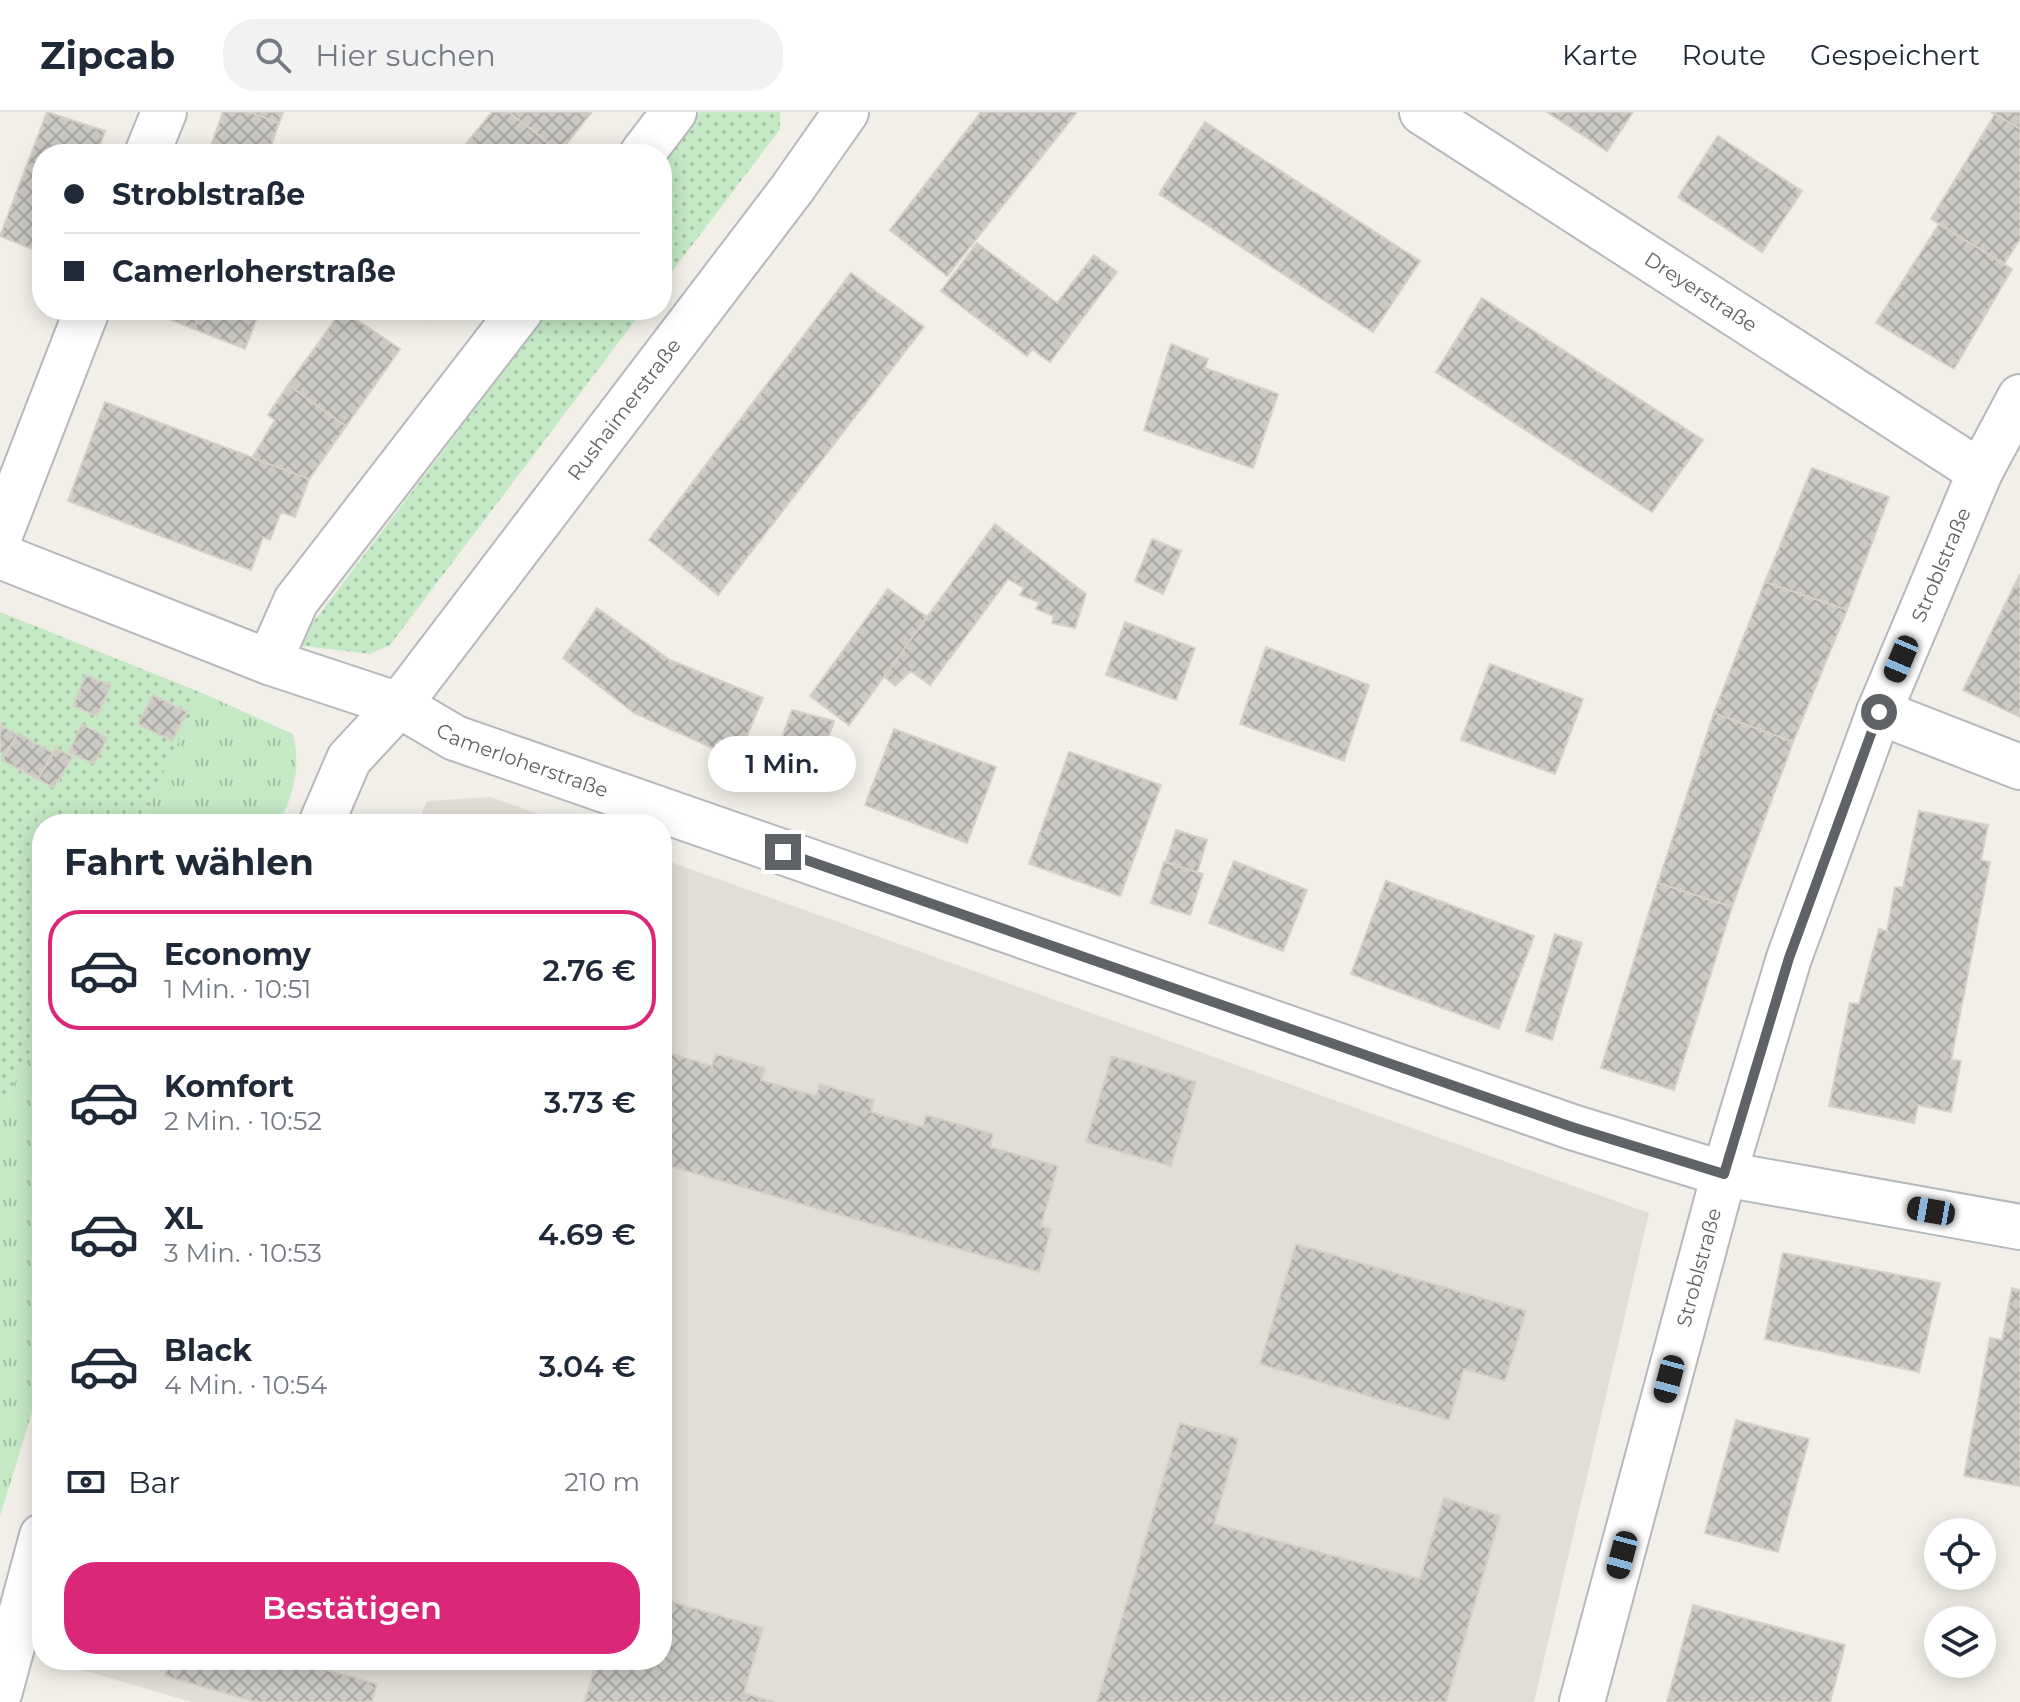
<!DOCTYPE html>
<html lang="de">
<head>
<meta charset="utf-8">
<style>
  body { margin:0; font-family:Montserrat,sans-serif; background:#f2f2f3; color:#1f2937; height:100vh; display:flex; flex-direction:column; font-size:30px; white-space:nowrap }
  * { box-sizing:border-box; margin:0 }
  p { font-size:26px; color:#747a83 }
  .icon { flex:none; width:44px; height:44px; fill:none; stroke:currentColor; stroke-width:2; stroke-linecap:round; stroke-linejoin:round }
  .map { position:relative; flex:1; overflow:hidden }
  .sheet { position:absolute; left:32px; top:702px; width:640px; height:856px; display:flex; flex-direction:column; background:#fff; border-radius:32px; box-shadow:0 4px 20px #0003 }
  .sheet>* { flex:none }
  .banner { position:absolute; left:32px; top:32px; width:640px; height:176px; border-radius:32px; box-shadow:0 4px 20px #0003; display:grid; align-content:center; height:176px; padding:0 32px; background:#fff }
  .controls { position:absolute; left:1924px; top:1406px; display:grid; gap:16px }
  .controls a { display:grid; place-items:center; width:72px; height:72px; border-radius:50%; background:#fff; box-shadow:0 4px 20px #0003; font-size:40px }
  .end { position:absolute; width:36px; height:36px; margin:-18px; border:10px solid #5f6368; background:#fff; box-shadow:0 0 0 4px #fff }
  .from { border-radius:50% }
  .bubble { position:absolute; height:56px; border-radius:28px; background:#fff; box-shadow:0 4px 20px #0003; font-size:26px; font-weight:600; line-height:56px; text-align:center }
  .car { position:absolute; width:24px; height:48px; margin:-24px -12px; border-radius:10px; box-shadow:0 0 6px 2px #0007; background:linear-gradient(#222 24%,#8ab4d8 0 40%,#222 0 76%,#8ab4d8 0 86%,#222 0) }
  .banner b { display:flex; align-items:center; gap:28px; height:76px; font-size:30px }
  .banner b+b { border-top:2px solid #e0e1e3 }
  .banner i { width:20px; height:20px; background:#1f2937 }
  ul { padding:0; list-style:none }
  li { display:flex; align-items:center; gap:24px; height:120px; margin:0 16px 12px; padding:0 16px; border:4px solid transparent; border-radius:32px }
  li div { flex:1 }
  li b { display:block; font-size:30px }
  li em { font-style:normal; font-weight:600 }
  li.active { border-color:#db2777 }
  li>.icon { width:72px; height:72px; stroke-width:1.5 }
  h2 { padding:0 32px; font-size:36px; line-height:96px }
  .pay { display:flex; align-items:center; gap:20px; height:88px; padding:0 32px; font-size:30px }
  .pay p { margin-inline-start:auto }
  .action { display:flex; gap:16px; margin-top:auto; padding:16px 32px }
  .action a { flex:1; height:92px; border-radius:32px; background:#db2777; color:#fff; font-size:32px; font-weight:600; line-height:92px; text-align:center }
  header { display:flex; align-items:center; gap:48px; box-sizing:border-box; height:112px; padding:0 40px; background:#fff; border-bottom:2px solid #e0e1e3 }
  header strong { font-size:38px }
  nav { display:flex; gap:44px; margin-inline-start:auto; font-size:28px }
  .search { width:560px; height:72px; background:#f2f2f3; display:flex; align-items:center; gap:20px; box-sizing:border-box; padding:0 28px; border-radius:32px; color:#747a83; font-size:30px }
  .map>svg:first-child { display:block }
  .education { fill:#e1ded6 }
  .grass { fill:url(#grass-dots) }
  .park { fill:url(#park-tufts) }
  .building { fill:url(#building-cross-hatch); stroke:#d6d1c6; stroke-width:2 }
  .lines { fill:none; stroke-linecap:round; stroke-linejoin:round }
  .minor-casing { stroke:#b5b8bc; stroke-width:48 }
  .minor { stroke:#fff; stroke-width:44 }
  .route { stroke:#5f6368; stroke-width:10 }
  .labels { text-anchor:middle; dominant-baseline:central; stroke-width:7; stroke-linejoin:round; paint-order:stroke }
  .street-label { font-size:20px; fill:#5f6368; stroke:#fff }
</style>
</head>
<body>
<header>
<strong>Zipcab</strong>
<div class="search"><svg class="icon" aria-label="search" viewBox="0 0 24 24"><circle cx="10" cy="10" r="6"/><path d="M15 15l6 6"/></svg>Hier suchen</div>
<nav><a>Karte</a><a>Route</a><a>Gespeichert</a></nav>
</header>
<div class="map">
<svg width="2020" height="1590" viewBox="0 0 2020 1590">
  <defs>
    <pattern id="grass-dots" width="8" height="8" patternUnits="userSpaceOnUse" patternTransform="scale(2)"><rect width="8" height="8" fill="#c5e8c5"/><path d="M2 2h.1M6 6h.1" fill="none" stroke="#a3c0a4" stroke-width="1.8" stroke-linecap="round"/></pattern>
    <pattern id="park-tufts" width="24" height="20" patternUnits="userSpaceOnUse" patternTransform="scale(2)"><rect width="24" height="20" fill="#c5e8c5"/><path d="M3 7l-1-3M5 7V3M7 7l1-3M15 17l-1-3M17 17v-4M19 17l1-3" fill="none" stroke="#a3c0a4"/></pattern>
    <pattern id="building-cross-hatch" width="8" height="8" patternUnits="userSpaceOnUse" patternTransform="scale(2)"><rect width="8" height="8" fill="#cccac5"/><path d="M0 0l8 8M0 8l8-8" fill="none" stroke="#a9a8a4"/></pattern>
  </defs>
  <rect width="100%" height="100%" fill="#f1efe8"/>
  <g class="education">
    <path d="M491 685 565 712H417L427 689Z"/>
    <path d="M662 747 1649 1101 1534 1590H192L82 1558 86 1548H662Z"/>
  </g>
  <g class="grass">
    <path d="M700 0H780V17L662 173V50Z"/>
    <path d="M550 198H643L390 533 370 542 296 533Z"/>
    <path d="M0 500 202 581 139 712H42V914L0 1002Z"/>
  </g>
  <g class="park">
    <path d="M202 581 293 622C301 656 294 680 279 712H139Z"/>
    <path d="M42 914V1268L0 1404V1002Z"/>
  </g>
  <g class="building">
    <path d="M47 0 105 19 97 42H42V141L0 124Z"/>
    <path d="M223 0H250L279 11 268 42H208Z"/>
    <path d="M250 0H283L279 11Z"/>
    <path d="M492 0H509L560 40 474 42 464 34Z"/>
    <path d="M509 0H589L591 1 560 40Z"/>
    <path d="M981 0H1077L947 164 890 118Z"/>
    <path d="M1547 0H1633L1607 39Z"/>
    <path d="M1991 0H2020V17L1995 2Z"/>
    <path d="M1995 2 2020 17V127L2004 152 1931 107Z"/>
    <path d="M1205 10 1420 149 1373 220 1159 82Z"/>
    <path d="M1718 24 1802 79 1762 140 1678 85Z"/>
    <path d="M464 34 474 42H458Z"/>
    <path d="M1939 112 2012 157 1954 257 1876 211Z"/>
    <path d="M977 131 1057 191 1094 143 1117 160 1050 250 1032 237 1027 244 941 179Z"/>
    <path d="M851 161 924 215 718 483 649 428Z"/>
    <path d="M1482 186 1703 328 1652 400 1436 260Z"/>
    <path d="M147 198H201L194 217Z"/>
    <path d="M201 198H260L245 237 194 217Z"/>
    <path d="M342 198 400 237 346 314 288 273Z"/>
    <path d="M414 198H432L425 207Z"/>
    <path d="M1171 232 1208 247 1205 256 1278 282 1253 356 1144 318Z"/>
    <path d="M288 273 346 314 309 367 252 346 275 308 268 303Z"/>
    <path d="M105 290 309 367 295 405 281 400 270 428 263 425 251 458 68 389Z"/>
    <path d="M1812 356 1889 385 1847 498 1765 470Z"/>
    <path d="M995 412 1086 482 1075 516 1052 511 1054 504 1036 497 1039 490 1020 483 1024 476 1008 467 930 573 911 559 895 574 884 564Z"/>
    <path d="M1152 427 1181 439 1163 482 1135 469Z"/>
    <path d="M2020 462V605L1963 578Z"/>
    <path d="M1765 470 1847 498 1793 630 1714 601Z"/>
    <path d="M888 477 927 505 849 613 810 584Z"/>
    <path d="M597 496 670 548 763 586 737 647 634 601 563 546Z"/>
    <path d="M1125 510 1195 536 1176 588 1106 563Z"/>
    <path d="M1266 535 1369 573 1344 649 1240 612Z"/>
    <path d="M1490 552 1583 587 1555 662 1461 628Z"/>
    <path d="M86 563 111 573 97 604 73 594Z"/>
    <path d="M153 583 187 600 172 629 138 612Z"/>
    <path d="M792 598 834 609 818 655 777 640Z"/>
    <path d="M1714 601 1793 630 1732 795 1658 771Z"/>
    <path d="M0 612 17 623 5 643 0 640Z"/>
    <path d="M82 612 107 626 94 652 69 640Z"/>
    <path d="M894 617 996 655 967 731 865 693Z"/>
    <path d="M18 621 53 641 38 667 2 648Z"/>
    <path d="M56 636 72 645 54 676 38 667Z"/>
    <path d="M1069 640 1161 673 1120 784 1029 752Z"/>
    <path d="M1919 699 1988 713 1981 748 1990 750 1951 948 1961 949 1951 1000 1918 993 1914 1011 1829 994 1850 891 1859 892 1879 817 1887 819 1895 775 1903 776Z"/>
    <path d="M1176 718 1207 728 1197 761 1166 750Z"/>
    <path d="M1234 749 1307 778 1283 839 1209 811Z"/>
    <path d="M1164 750 1203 762 1190 803 1151 791Z"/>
    <path d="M1386 769 1534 824 1499 917 1351 862Z"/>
    <path d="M1658 771 1732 795 1674 978 1601 956Z"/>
    <path d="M1555 822 1582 831 1552 928 1526 919Z"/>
    <path d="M662 939 712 954 716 942 765 956 761 968 816 984 820 972 874 988 871 1000 923 1015 926 1003 993 1022 990 1035 1058 1054 1041 1114 1051 1117 1039 1160 662 1052Z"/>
    <path d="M1112 944 1196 970 1171 1054 1086 1030Z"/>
    <path d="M1296 1132 1526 1199 1505 1269 1464 1257 1449 1308 1260 1252Z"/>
    <path d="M1783 1141 1940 1171 1919 1260 1765 1227Z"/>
    <path d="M2012 1176 2020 1178V1374L1964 1364 1990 1226 2002 1228Z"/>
    <path d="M1736 1308 1809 1327 1778 1440 1705 1421Z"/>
    <path d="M1180 1311 1238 1327 1214 1412 1420 1467 1444 1386 1500 1404 1446 1590H1377L1399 1520 1203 1464 1164 1590H1097Z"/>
    <path d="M1180 1311 1238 1327 1214 1412 1420 1467 1444 1386 1500 1404 1446 1590H1097Z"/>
    <path d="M662 1487 763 1516 744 1581 775 1590H584L597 1548 634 1555 636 1548H662Z"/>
    <path d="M1693 1493 1845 1533 1830 1590H1667Z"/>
    <path d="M170 1548H291L377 1572 372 1590H256L165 1564Z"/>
  </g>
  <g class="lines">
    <g class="minor-casing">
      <g id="minor">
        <path id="s1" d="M1422 0 1980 360"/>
        <path d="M147 42 164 0"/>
        <path d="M642 42 674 0"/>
        <path d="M0 423 87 198"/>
        <path id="s2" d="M0 444 269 550 399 593 455 626 1572 1015 1724 1062 2020 1115"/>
        <path d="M269 550 296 489 521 198"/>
        <path d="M1879 600 2020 655"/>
        <path id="s3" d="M321 712 349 647 399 593 792 77 846 0"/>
        <path d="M0 1579 42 1424"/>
        <path id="s4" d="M1582 1590 1724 1062 1789 846 1879 600 1980 360 2020 285"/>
      </g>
    </g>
    <use href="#minor" class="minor"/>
  </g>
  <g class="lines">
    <path class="route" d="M783 740 1572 1015 1724 1062 1789 846 1879 600"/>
  </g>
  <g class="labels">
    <g class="street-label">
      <text stroke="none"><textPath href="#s1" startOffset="332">Dreyerstraße</textPath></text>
      <text stroke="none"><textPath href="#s3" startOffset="516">Rushaimerstraße</textPath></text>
      <text stroke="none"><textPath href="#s4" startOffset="1194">Stroblstraße</textPath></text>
      <text stroke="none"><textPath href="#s2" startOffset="562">Camerloherstraße</textPath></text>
      <text stroke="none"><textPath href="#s4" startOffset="450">Stroblstraße</textPath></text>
    </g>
  </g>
</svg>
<div class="controls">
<a><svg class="icon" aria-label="locate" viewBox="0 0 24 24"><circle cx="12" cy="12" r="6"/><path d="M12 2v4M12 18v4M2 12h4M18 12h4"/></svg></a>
<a><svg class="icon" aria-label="layers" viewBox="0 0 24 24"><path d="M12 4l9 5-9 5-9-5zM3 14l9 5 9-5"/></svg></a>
</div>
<i class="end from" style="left:1879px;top:600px"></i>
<i class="end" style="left:783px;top:740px"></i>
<div class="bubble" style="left:708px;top:624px;width:148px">1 Min.</div>
<i class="car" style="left:1901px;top:547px;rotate:203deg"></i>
<i class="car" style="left:1931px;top:1099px;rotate:280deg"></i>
<i class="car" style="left:1669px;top:1267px;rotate:195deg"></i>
<i class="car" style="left:1622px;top:1443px;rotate:195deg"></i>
<div class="banner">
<b><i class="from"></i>Stroblstraße</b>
<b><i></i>Camerloherstraße</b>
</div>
<section class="sheet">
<h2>Fahrt wählen</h2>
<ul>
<li class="active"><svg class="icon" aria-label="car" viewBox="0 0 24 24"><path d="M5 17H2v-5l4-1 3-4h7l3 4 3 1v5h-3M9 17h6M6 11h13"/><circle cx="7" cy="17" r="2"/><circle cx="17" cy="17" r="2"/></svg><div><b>Economy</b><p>1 Min. · 10:51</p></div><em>2.76 €</em></li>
<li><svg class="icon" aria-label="car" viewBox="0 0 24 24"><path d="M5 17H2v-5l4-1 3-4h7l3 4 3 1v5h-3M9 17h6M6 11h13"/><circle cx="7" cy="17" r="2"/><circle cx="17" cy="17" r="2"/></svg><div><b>Komfort</b><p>2 Min. · 10:52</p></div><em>3.73 €</em></li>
<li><svg class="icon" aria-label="car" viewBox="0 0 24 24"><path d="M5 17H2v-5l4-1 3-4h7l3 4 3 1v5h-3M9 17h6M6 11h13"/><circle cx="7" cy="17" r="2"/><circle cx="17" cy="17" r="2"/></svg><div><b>XL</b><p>3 Min. · 10:53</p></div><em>4.69 €</em></li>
<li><svg class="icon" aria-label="car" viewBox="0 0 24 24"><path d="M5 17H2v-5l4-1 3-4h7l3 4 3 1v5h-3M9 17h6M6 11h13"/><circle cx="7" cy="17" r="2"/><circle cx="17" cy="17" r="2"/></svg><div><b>Black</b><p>4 Min. · 10:54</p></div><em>3.04 €</em></li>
</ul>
<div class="pay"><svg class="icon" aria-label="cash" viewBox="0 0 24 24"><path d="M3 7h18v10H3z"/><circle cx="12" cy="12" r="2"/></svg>Bar<p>210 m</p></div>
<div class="action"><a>Bestätigen</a></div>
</section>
</div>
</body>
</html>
